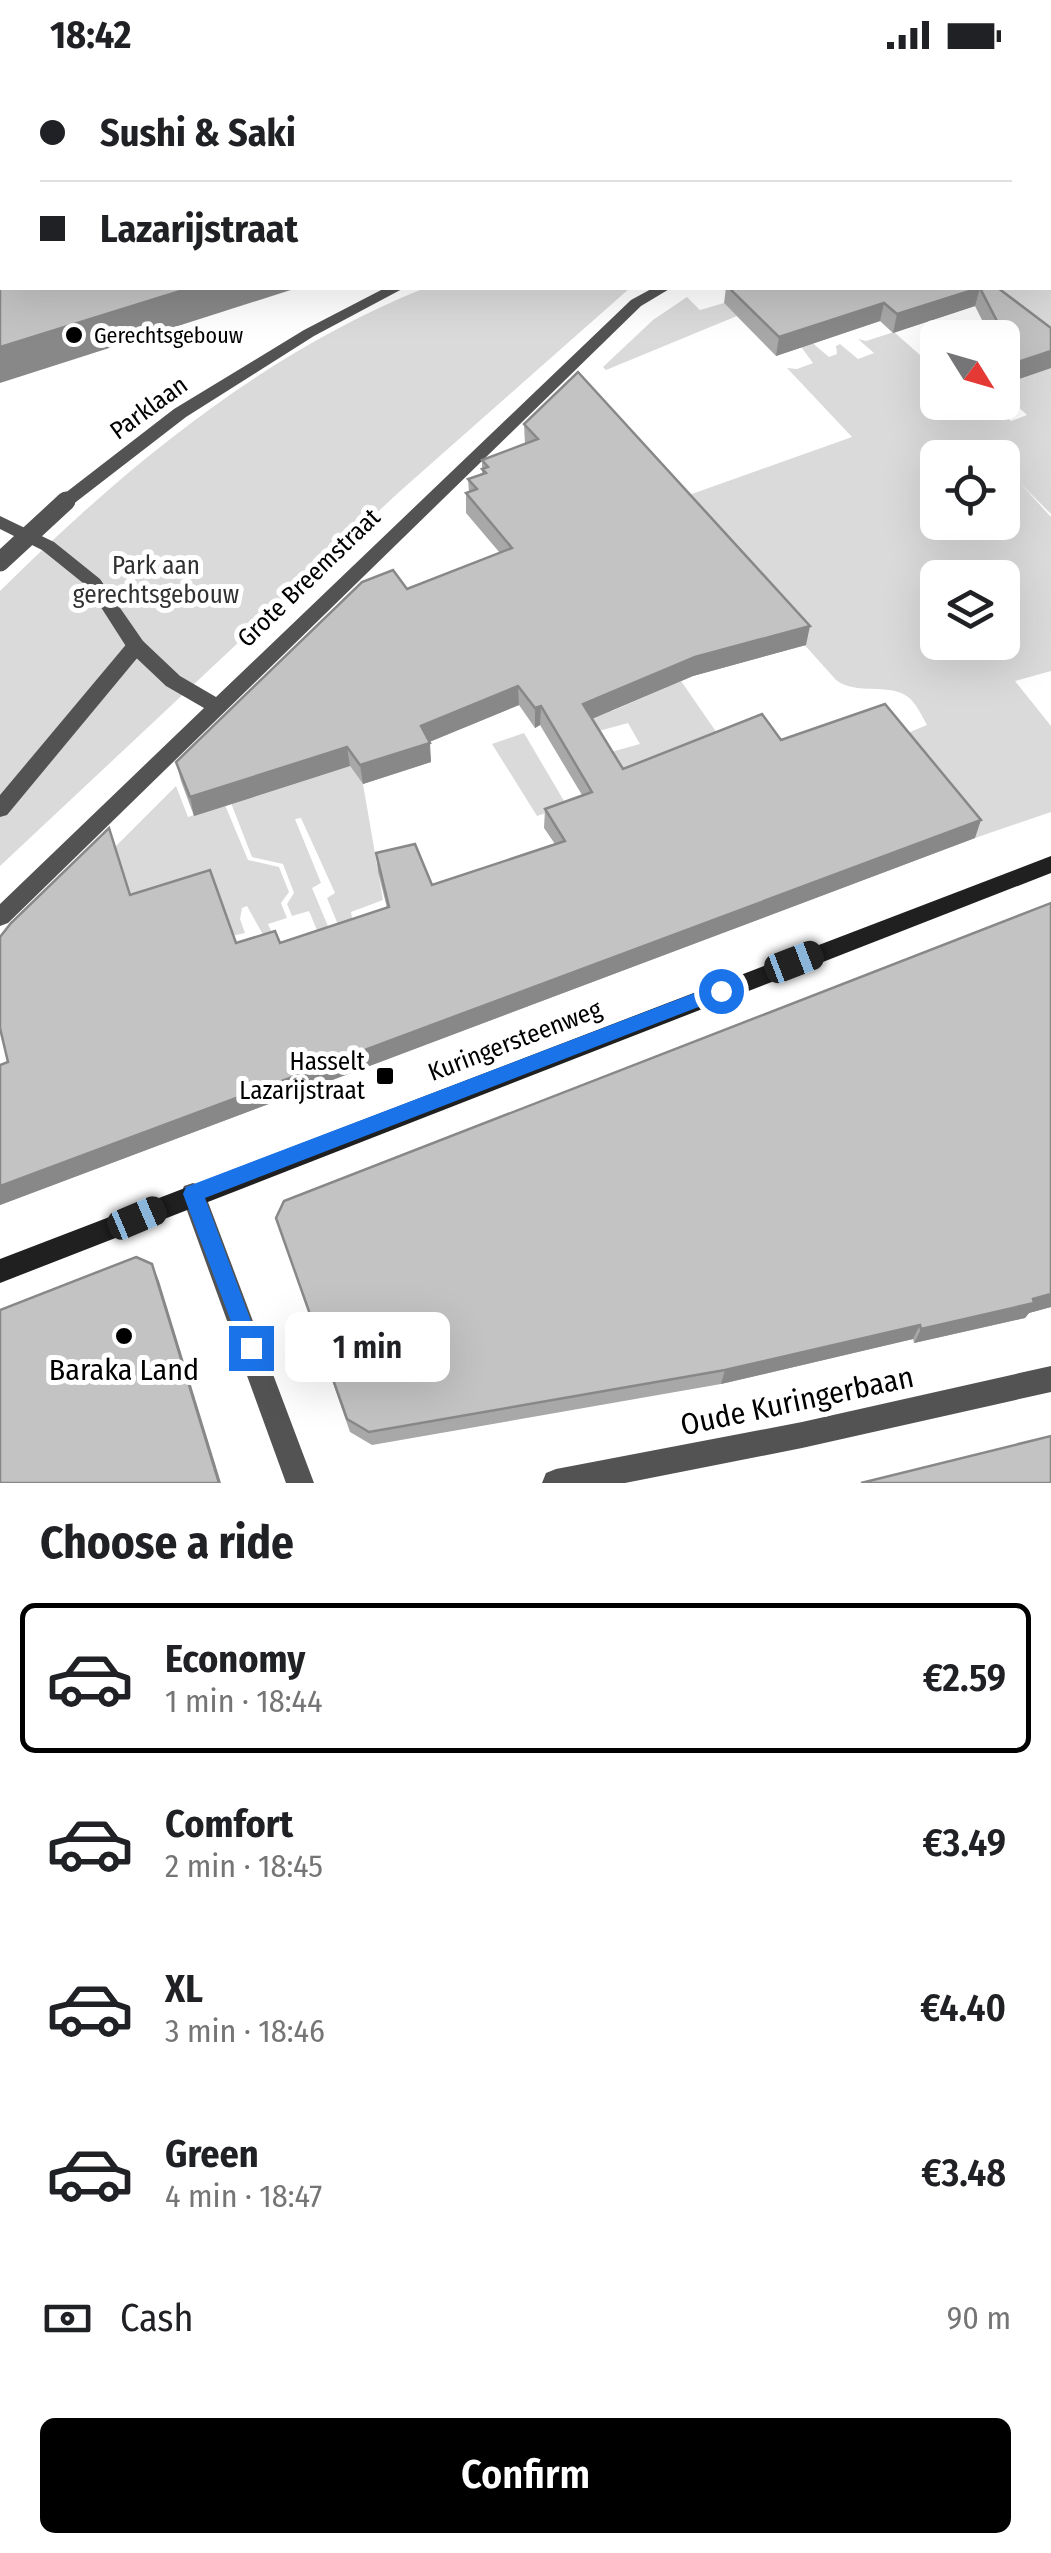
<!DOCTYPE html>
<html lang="en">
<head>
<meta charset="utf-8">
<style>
  body { margin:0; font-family:"Fira Sans Condensed",sans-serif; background:#f6f6f6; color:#202124; height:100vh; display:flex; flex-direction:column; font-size:38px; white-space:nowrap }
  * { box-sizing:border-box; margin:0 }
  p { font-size:32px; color:#757577 }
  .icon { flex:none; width:55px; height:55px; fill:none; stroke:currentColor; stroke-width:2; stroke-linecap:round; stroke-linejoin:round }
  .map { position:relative; height:1413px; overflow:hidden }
  .side { display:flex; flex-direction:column; background:#fff; flex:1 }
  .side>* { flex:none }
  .top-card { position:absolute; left:0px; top:0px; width:1052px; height:220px; box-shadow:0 10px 40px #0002; display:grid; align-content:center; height:220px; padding:0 40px; background:#fff }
  .needle { width:65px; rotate:127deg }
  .buttons { position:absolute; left:920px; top:250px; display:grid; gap:20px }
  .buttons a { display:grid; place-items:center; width:100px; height:100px; border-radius:15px; background:#fff; box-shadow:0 10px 40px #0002; font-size:50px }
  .end { position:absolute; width:45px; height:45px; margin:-22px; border:12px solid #1a73e8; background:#fff; box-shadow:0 0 0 5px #fff }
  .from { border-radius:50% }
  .bubble { position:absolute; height:70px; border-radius:15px; background:#fff; box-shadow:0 10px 40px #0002; font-size:32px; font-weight:600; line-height:70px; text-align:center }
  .car { position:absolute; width:30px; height:60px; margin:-30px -15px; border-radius:12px; box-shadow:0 0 8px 2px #0007; background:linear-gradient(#222 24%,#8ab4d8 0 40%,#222 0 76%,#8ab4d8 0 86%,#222 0) }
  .top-card b { display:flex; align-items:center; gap:35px; height:95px; font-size:38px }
  .top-card b+b { border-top:2px solid #e0e0e0 }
  .top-card i { width:25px; height:25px; background:#202124 }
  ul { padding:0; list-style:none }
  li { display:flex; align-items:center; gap:30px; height:150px; margin:0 20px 15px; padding:0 20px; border:5px solid transparent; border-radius:15px }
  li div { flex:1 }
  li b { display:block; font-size:38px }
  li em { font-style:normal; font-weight:600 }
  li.on { border-color:#000 }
  li>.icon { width:90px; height:90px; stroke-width:1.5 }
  h2 { padding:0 40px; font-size:45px; line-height:120px }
  .pay { display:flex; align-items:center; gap:25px; height:110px; padding:0 40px; font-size:38px }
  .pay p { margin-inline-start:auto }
  .button { display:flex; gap:20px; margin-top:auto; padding:20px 40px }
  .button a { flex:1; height:115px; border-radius:15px; background:#000; color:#fff; font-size:40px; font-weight:600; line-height:115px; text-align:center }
  .status { display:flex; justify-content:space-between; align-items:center; height:70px; padding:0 50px; background:#fff; direction:ltr }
  .status svg { height:28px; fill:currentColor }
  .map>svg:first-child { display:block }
  .green { fill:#dadada; fill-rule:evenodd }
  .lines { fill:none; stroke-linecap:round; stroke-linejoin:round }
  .service { fill:#535353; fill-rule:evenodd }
  .minor { fill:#535353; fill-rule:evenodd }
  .secondary { fill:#202020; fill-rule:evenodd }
  .rail { stroke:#000; stroke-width:5; stroke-dasharray:11 4 1 4; stroke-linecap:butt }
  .minor-bridge { stroke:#535353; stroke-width:19 }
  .wall { fill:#a8a8a8 }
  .shaded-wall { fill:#888 }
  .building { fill:#c3c3c3; stroke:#888; stroke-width:2.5 }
  .route { fill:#1a73e8 }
  .poi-dot { fill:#000; stroke:#fff; stroke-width:4 }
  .labels { text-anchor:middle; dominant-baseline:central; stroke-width:10; stroke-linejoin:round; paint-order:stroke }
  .far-poi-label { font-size:22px; fill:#000; stroke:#fff; text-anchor:start }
  .street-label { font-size:25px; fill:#000; stroke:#fff }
  .park-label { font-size:25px; fill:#313131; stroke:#fff }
  .poi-label { font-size:25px; fill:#000; stroke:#fff; text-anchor:end }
  .near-poi-label { font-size:30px; fill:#000; stroke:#fff }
  .near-street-label { font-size:30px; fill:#000; stroke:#fff }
</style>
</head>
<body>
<div class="status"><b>18:42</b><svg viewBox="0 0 49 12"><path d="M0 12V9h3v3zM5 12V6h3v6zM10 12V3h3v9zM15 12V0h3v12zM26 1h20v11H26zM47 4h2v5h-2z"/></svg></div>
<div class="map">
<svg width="1051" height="1413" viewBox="0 0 1051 1413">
  <rect width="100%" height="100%" fill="#fff"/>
  <g class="green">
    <path d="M1051 171V270L984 218H1050Z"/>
    <path d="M425 218H630L398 423 0 796V521C123 399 262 283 425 218Z"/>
    <path d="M687 227 700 240 724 233 737 246 606 300 603 297 653 250Z"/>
    <path d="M894 262 937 300 938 332 991 333 1011 351 1027 345 1003 323V314L1051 298V444L1020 413 1051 447V601L1015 611 1051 656V742L975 768 893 669 927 655C922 646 916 633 908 627 888 612 857 626 836 610L675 430 852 367 787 298 797 299 813 293 796 270H809L829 287 837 284 836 276 840 274 858 289 874 283 858 269 866 271ZM938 388H1002V452H938ZM938 508H1002V572H938Z"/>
    <path d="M681 611 728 679 643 742 607 683 640 674 628 653 588 664 578 647 604 630 612 641Z"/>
    <path d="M524 663 567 736 537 746 492 674Z"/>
    <path d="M350 696 363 714 383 830 351 842 354 858 341 862 327 828 335 823 301 748 295 749 321 813 312 818 335 873 324 877 309 841 292 846 287 834 294 823 283 794 252 787 231 733Z"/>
    <path d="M176 716 188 747 225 735 248 790 279 797 289 822 281 833 287 848 268 854 279 879 272 881 247 836 242 838 240 849 245 863 232 866 136 842 115 777Z"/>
  </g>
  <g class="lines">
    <path class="service" d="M136 569 143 571 145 576 143 581 7 745 0 747V725L129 571Z"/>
    <g class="minor">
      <path d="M914 0H926L927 2H915Z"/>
      <path d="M385 218H404L314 266 186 347 72 435H60L57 431 60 427 174 339 304 260Z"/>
      <path d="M653 218H671L641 236 8 853 0 856V834L204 638 166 616 129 581 88 517 42 480 0 459V446L54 472 100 509 143 571 180 606 216 627 631 230Z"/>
      <path d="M193 1113 202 1116 205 1124 314 1413H286L181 1124 184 1116Z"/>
      <path d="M1051 1296V1322L802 1378 625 1413H542L546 1403 556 1399 802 1352Z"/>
    </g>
    <path class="secondary" d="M1051 786V803L0 1213V1189Z"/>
    <g class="rail">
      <path d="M43 2 54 0"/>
      <path d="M143 2 154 0"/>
      <path d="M179 2 189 0"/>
      <path d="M255 2 264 0"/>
      <path d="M294 2 304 0"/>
      <path d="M345 2 354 0"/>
      <path d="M376 2 385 0"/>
      <path d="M419 2 428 0"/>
      <path d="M451 2 459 0"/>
    </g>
    <path class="minor-bridge" d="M0 492 66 431"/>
  </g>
  <g class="wall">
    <path d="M726 218H998L1051 258V298L1013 311 1002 290V268H991L975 236 893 263 880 251 776 286 724 233Z"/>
    <path d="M524 354 806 575 693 606 592 649 623 699 781 670 975 768 0 1135V995L8 992 130 825 236 873H280L387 838 378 802 376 783 432 815 555 774 544 758 545 739 582 725 540 655 535 658 519 635 429 672 431 692 363 714 350 696 194 746 181 711 176 692 407 519 500 483 466 443V423L469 422 468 409 482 404V390L525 374Z"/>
    <path d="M276 1148 1051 1237 1029 1243 1025 1248 914 1273 913 1269 721 1314 372 1375 350 1362Z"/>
  </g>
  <g class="shaded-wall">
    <path d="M190 218H297L0 313V277Z"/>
    <path d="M980 218 975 236 893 263 897 244Z"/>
    <path d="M884 233 880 251 776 286 779 267Z"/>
    <path d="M1051 281V298L1013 311 1018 292Z"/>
    <path d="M810 556 806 575 693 606 582 653 583 634 695 587Z"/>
    <path d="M518 616 519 635 422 675 421 656Z"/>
    <path d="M541 636 540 655 535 658V638Z"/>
    <path d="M430 673 431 692 363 714 360 695Z"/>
    <path d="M347 677 350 696 194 746 190 727Z"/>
    <path d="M981 750 975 768 0 1135V1116Z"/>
    <path d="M152 1194 159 1211 221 1413H219Z"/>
    <path d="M1051 1224V1237L1029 1243 1025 1248 914 1273 921 1259Z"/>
    <path d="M920 1255 913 1269 721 1314 725 1300Z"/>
  </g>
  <g class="building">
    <path d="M517 0H868L860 2H509Z"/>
    <path d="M959 0H1051V115L1050 2H951Z"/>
    <path d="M2 108V218H190L0 277V109Z"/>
    <path d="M729 218H979L897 244 884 233 779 267Z"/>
    <path d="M980 218H998L1051 258V281L1018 292Z"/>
    <path d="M578 302 810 556 695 587 583 634 623 699 762 644 781 670 885 634 981 750 0 1116V995L8 992 0 958V867L11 853 109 758 130 825 210 800 236 873 275 861 280 873 389 837 376 783 415 774 432 815 565 771 545 739 592 722 541 636 535 638 518 616 421 656 430 673 360 695 347 677 190 727 176 692 362 512 393 500 407 519 512 478 466 423 477 419 468 409 486 403 482 399 488 397 482 390 538 369 524 354Z"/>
    <path d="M1051 833V1224L1033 1229 1034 1233 921 1259 920 1255 725 1300 369 1362 347 1349 276 1148 284 1131Z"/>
    <path d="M136 1187 152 1194 219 1413H0V1240Z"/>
    <path d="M1051 1366V1413H861Z"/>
  </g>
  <path class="route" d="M721 913 730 921 727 926 205 1128 261 1278 258 1286 251 1289 244 1286 183 1124 186 1117Z"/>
  <g class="poi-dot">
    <circle cx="74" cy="265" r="10"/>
    <rect x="375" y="996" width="20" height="20" rx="5"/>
    <circle cx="124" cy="1266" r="10"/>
  </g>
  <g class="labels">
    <g class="far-poi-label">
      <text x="94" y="265">Gerechtsgebouw</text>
    </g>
    <g class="street-label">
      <text transform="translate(149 338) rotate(-36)">Parklaan</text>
      <text transform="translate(309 508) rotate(-44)">Grote Breemstraat</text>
      <text transform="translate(515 971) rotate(-21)">Kuringersteenweg</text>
    </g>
    <g class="park-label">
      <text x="156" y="496">Park aan<tspan x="156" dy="29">gerechtsgebouw</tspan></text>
    </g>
    <g class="poi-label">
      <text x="365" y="992">Hasselt<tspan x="365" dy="29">Lazarijstraat</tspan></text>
    </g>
    <g class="near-poi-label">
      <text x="124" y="1300">Baraka Land</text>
    </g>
    <g class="near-street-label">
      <text transform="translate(797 1331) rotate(-12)">Oude Kuringerbaan</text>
    </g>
  </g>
</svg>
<div class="buttons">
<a><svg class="needle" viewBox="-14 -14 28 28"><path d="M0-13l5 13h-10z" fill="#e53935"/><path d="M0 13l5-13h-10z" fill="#757577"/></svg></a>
<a><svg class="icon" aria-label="locate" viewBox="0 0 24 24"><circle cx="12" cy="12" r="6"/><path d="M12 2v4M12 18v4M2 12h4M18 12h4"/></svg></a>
<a><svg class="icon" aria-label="layers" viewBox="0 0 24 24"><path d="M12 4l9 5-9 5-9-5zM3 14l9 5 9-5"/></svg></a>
</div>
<i class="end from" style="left:721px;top:921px"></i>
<i class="end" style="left:251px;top:1278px"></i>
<div class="bubble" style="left:285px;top:1242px;width:165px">1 min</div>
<i class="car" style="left:794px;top:892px;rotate:69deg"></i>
<i class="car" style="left:137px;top:1148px;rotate:67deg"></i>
<div class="top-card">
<b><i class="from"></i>Sushi &amp; Saki</b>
<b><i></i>Lazarijstraat</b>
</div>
</div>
<section class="side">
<h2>Choose a ride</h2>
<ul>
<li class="on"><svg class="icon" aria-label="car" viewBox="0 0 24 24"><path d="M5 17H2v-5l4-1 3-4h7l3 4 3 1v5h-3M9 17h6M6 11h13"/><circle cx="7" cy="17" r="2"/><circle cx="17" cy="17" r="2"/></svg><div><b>Economy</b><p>1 min · 18:44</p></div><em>€2.59</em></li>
<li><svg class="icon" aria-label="car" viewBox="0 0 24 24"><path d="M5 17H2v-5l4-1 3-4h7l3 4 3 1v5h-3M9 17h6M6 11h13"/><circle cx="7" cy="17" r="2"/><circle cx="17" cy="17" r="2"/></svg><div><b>Comfort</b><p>2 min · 18:45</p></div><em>€3.49</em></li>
<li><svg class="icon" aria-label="car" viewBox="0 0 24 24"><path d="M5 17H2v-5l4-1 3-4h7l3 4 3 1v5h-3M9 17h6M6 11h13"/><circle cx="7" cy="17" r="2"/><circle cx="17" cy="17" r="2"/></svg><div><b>XL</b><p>3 min · 18:46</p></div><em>€4.40</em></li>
<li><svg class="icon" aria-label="car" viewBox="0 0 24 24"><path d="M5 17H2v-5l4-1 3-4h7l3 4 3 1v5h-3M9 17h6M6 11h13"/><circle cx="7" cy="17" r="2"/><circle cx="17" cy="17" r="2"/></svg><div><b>Green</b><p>4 min · 18:47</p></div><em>€3.48</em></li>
</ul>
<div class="pay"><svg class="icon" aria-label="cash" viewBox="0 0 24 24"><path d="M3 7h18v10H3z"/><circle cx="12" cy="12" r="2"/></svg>Cash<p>90 m</p></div>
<div class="button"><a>Confirm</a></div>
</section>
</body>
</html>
